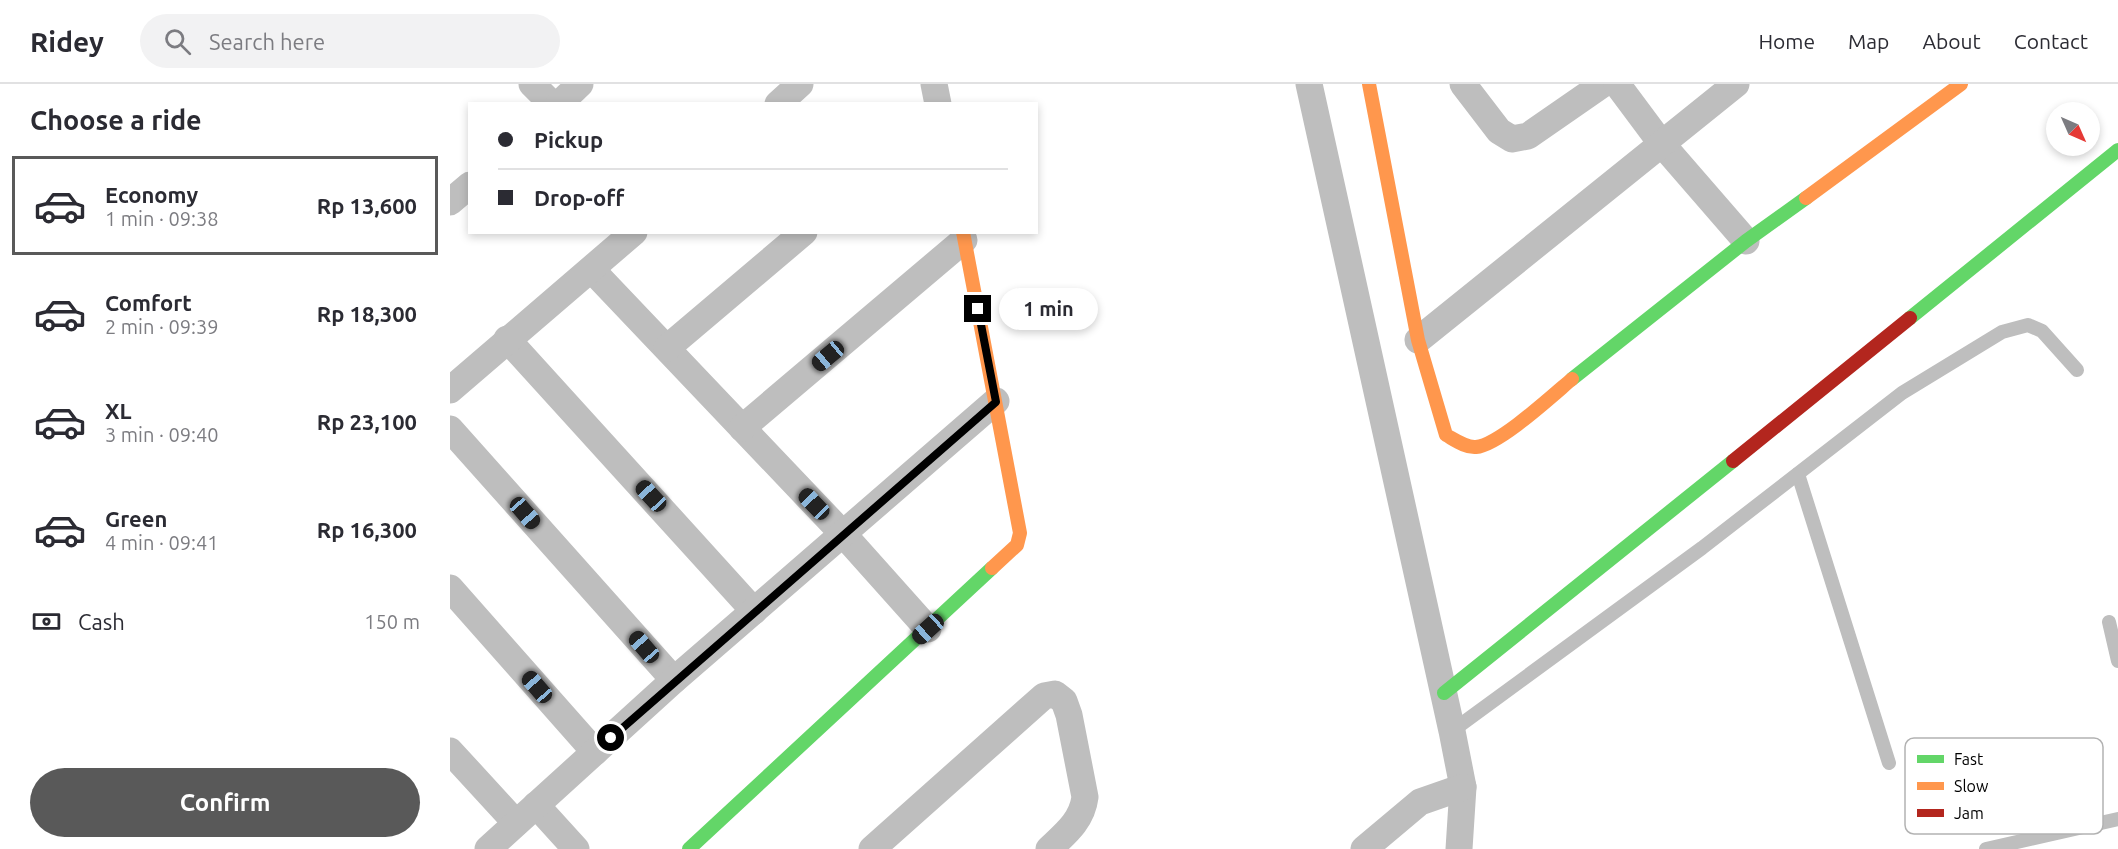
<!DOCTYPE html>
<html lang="en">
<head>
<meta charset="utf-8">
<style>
  body { margin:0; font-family:Ubuntu,sans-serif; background:#f2f2f3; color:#2b2b33; height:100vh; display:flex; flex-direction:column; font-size:22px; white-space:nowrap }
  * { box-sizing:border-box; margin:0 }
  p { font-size:20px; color:#7c7c81 }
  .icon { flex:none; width:33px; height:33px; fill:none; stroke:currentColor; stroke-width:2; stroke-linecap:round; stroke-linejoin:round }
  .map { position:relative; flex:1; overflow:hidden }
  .sheet { display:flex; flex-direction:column; background:#fff; width:450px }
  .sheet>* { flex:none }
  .guide { position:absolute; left:18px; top:18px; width:570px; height:132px; border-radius:0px; box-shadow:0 3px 9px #0003; display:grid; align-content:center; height:132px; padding:0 30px; background:#fff }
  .needle { width:39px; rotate:135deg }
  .buttons { position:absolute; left:1596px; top:18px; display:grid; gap:12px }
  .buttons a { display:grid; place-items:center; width:54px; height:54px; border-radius:50%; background:#fff; box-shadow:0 3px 9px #0003; font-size:30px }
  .end { position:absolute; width:27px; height:27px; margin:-14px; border:8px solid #000; background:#fff; box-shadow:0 0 0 3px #fff }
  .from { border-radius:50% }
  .bubble { position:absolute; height:42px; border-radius:21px; background:#fff; box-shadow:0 3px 9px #0003; font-size:20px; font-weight:700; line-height:42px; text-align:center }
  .car { position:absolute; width:18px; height:36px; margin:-18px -9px; border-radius:8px; box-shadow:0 0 4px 2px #0007; background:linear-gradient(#222 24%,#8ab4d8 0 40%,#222 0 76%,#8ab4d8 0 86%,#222 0) }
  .guide b { display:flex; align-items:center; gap:21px; height:57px; font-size:22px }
  .guide b+b { border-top:2px solid #e1e1e2 }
  .guide i { width:15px; height:15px; background:#2b2b33 }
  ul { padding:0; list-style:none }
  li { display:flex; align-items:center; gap:18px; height:99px; margin:0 12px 9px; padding:0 18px; border:3px solid transparent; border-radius:0px }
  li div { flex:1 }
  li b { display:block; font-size:22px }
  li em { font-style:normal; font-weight:700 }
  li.current { border-color:#595959 }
  li>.icon { width:54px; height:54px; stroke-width:1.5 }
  h2 { padding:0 30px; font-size:27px; line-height:72px }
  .pay { display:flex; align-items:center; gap:15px; height:66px; padding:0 30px; font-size:22px }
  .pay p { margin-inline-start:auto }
  .primary-button { display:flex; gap:12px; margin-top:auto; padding:12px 30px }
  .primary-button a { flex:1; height:69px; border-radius:36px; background:#595959; color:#fff; font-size:24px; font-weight:700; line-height:69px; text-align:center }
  header { display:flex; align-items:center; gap:36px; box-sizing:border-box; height:84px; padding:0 30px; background:#fff; border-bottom:2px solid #e1e1e2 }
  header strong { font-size:28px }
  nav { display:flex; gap:33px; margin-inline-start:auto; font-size:21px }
  .search { width:420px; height:54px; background:#f2f2f3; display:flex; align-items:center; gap:15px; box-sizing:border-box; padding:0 21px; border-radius:33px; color:#7c7c81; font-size:22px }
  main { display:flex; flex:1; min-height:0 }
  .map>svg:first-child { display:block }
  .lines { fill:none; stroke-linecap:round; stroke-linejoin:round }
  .lane { stroke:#bebebe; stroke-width:14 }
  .street { stroke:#bebebe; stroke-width:27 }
  .fast { stroke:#63d668; stroke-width:14 }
  .slow { stroke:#ff974d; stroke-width:14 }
  .jam { stroke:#b3261e; stroke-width:14 }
  .route { stroke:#000; stroke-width:8 }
  .key { fill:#fff; stroke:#b2b2b2; stroke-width:1.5 }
  .key-label { font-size:16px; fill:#000 }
</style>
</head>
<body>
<header>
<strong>Ridey</strong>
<div class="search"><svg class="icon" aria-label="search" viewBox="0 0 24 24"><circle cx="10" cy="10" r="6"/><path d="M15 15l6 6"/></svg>Search here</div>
<nav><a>Home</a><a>Map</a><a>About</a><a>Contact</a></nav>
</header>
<main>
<section class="sheet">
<h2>Choose a ride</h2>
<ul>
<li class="current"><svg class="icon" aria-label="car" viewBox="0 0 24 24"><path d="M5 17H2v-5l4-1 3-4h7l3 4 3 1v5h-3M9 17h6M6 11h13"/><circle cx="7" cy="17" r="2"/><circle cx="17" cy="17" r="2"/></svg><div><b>Economy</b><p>1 min · 09:38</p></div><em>Rp 13,600</em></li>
<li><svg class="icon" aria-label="car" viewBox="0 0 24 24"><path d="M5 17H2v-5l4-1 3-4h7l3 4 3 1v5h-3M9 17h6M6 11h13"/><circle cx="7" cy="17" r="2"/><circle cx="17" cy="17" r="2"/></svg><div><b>Comfort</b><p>2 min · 09:39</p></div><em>Rp 18,300</em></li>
<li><svg class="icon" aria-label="car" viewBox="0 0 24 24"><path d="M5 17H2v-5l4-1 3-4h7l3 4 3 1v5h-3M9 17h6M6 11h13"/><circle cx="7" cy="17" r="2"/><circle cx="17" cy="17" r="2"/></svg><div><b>XL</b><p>3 min · 09:40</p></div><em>Rp 23,100</em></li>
<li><svg class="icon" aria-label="car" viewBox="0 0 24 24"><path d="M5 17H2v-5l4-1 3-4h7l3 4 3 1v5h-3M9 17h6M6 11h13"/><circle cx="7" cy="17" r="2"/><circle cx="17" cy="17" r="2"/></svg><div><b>Green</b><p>4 min · 09:41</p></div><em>Rp 16,300</em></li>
</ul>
<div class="pay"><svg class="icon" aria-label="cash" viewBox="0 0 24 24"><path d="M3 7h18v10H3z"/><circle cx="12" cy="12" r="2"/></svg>Cash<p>150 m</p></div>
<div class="primary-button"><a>Confirm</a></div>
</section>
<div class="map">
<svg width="1668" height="765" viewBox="0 0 1668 765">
  <rect width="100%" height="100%" fill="#fff"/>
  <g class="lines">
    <g class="lane">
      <path d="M1348 390 1439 679"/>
      <path d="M1659 538 1668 577"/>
      <path d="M1002 647 1252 464 1452 309 1552 248 1578 241 1592 247 1627 286"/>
      <path d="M1536 765 1668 735"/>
    </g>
    <g class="street">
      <path d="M82 0 102 20"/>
      <path d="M484 0 488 20"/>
      <path d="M859 0 1002 647 1013 703 1009 765"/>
      <path d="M1013 0 1049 47 1062 55 1078 52 1153 0"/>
      <path d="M1167 0 1211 59 1296 157"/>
      <path d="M109 20 130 0"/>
      <path d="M328 20 350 0"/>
      <path d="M0 118 20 101"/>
      <path d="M142 186 394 451 478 545"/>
      <path d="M57 255 304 527"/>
      <path d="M968 256 1286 0"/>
      <path d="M217 264 354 148"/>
      <path d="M0 306 184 148"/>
      <path d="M292 344 514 156"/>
      <path d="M0 345 224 596"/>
      <path d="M0 504 145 668"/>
      <path d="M0 667 66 739"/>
      <path d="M86 721 126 765"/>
      <path d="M38 765 224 596 546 317"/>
      <path d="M422 765 594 612 605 610 614 617 619 631 635 713C632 737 615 750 599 765"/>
      <path d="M914 765 970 718 1013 703"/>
    </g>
    <g class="fast">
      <path d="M1460 234 1668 66"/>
      <path d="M1122 295 1296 157 1356 114"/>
      <path d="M994 609 1283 377"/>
      <path d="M239 765 542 484"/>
    </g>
    <g class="slow">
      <path d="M919 0 968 256 996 351C1005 356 1016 364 1026 363 1049 361 1103 311 1122 295"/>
      <path d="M1356 114 1511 0"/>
      <path d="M513 148 570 449 567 461 542 484"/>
    </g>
    <path class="jam" d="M1283 377 1460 234"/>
  </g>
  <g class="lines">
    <path class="route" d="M161 654 546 318 528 225"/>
  </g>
  <rect x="1455" y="654" width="198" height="96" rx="9" class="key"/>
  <rect x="1467" y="671" width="27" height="8" fill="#63d668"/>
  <rect x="1467" y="698" width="27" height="8" fill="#ff974d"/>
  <rect x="1467" y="725" width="27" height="8" fill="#b3261e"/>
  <g class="key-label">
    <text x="1504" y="681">Fast</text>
    <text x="1504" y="708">Slow</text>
    <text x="1504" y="735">Jam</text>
  </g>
</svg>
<div class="buttons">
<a><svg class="needle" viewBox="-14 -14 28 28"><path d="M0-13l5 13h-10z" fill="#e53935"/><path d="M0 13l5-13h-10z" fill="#7c7c81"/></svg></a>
</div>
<i class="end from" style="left:161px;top:654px"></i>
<i class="end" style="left:528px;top:225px"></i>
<div class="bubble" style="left:549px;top:204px;width:99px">1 min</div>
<i class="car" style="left:378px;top:272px;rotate:230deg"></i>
<i class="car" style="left:201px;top:412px;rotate:317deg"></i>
<i class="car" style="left:364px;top:420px;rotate:316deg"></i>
<i class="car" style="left:75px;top:429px;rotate:139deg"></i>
<i class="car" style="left:478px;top:545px;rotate:228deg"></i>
<i class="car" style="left:194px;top:563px;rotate:319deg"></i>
<i class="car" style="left:87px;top:603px;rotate:319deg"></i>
<div class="guide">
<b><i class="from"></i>Pickup</b>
<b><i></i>Drop-off</b>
</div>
</div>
</main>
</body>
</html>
